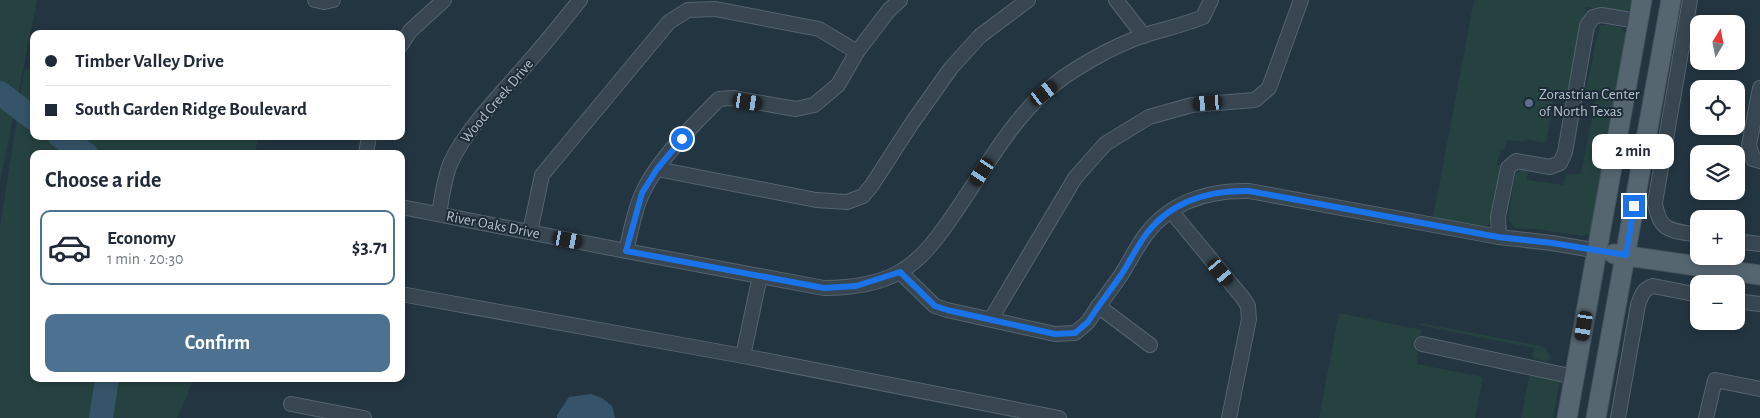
<!DOCTYPE html>
<html lang="en">
<head>
<meta charset="utf-8">
<style>
  body { margin:0; font-family:"Alegreya Sans",sans-serif; background:#f2f2f3; color:#1f2937; height:100vh; display:flex; flex-direction:column; font-size:19px; white-space:nowrap }
  * { box-sizing:border-box; margin:0 }
  p { font-size:16px; color:#747a83 }
  .icon { flex:none; width:28px; height:28px; fill:none; stroke:currentColor; stroke-width:2; stroke-linecap:round; stroke-linejoin:round }
  .map { position:relative; flex:1; overflow:hidden }
  .panel { position:absolute; left:30px; top:150px; width:375px; height:232px; display:flex; flex-direction:column; background:#fff; border-radius:10px; box-shadow:0 2px 8px #0003 }
  .panel>* { flex:none }
  .guide { position:absolute; left:30px; top:30px; width:375px; height:110px; border-radius:10px; box-shadow:0 2px 8px #0003; display:grid; align-content:center; height:110px; padding:0 15px; background:#fff }
  .needle { width:32px; rotate:10deg }
  .tools { position:absolute; left:1690px; top:15px; display:grid; gap:10px }
  .tools a { display:grid; place-items:center; width:55px; height:55px; border-radius:10px; background:#fff; box-shadow:0 2px 8px #0003; font-size:25px }
  .end { position:absolute; width:22px; height:22px; margin:-11px; border:6px solid #1a73e8; background:#fff; box-shadow:0 0 0 2px #fff }
  .from { border-radius:50% }
  .bubble { position:absolute; height:35px; border-radius:10px; background:#fff; box-shadow:0 2px 8px #0003; font-size:16px; font-weight:700; line-height:35px; text-align:center }
  .car { position:absolute; width:15px; height:30px; margin:-15px -8px; border-radius:6px; box-shadow:0 0 4px 1px #0007; background:linear-gradient(#222 24%,#8ab4d8 0 40%,#222 0 76%,#8ab4d8 0 86%,#222 0) }
  .guide b { display:flex; align-items:center; gap:18px; height:48px; font-size:19px }
  .guide b+b { border-top:1px solid #e0e1e3 }
  .guide i { width:12px; height:12px; background:#1f2937 }
  ul { padding:0; list-style:none }
  li { display:flex; align-items:center; gap:15px; height:75px; margin:0 10px 8px; padding:0 5px; border:2px solid #e0e1e3; border-radius:10px }
  li div { flex:1 }
  li b { display:block; font-size:19px }
  li em { font-style:normal; font-weight:700 }
  li.active { border-color:#4d7191 }
  li>.icon { width:45px; height:45px; stroke-width:1.5 }
  h2 { padding:0 15px; font-size:22px; line-height:60px }
  .action { display:flex; gap:10px; margin-top:auto; padding:10px 15px }
  .action a { flex:1; height:58px; border-radius:10px; background:#4d7191; color:#fff; font-size:20px; font-weight:700; line-height:58px; text-align:center }
  .map>svg:first-child { display:block }
  .green { fill:#254241 }
  .water { fill:#355469 }
  .lines { fill:none; stroke-linecap:round; stroke-linejoin:round }
  .river { stroke:#355469; stroke-width:24 }
  .minor-casing { stroke:#55646e; stroke-width:16 }
  .major-casing { stroke:#44525d; stroke-width:21 }
  .minor { stroke:#374651; stroke-width:14 }
  .major { stroke:#556671; stroke-width:19 }
  .route { stroke:#1a73e8; stroke-width:6 }
  .service-dot { fill:#5c6f8a; stroke:#1c2b36; stroke-width:2 }
  .labels { text-anchor:middle; dominant-baseline:central; stroke-width:4; stroke-linejoin:round; paint-order:stroke }
  .poi-label { font-size:15px; fill:#b4c1cb; stroke:#1c2b36; text-anchor:start }
  .street-label { font-size:15px; fill:#b4c1cb; stroke:#1c2b36 }
</style>
</head>
<body>
<div class="map">
<svg width="1760" height="418" viewBox="0 0 1760 418">
  <rect width="100%" height="100%" fill="#233541"/>
  <g class="green">
    <path d="M0 0H37L0 182Z"/>
    <path d="M1474 0H1634L1633 6 1625 12 1586 7 1570 93 1560 92 1556 89 1546 143 1525 139 1524 142 1507 140 1504 149H1501L1497 164 1501 166 1492 220 1487 227 1433 218Z"/>
    <path d="M1600 25H1612L1622 28 1627 37 1595 230 1590 234 1582 236 1536 229 1515 228 1508 219 1515 175 1519 171 1528 169 1527 180 1564 185 1566 174H1581L1596 97 1585 93Z"/>
    <path d="M25 68 34 70V136H258L255 154H34V379H194L177 418H0V227Z"/>
    <path d="M1339 313 1422 330 1416 350 1418 354 1417 364 1483 377 1475 418H1319Z"/>
    <path d="M1421 323 1541 346 1546 348 1551 358 1546 362 1533 358 1534 348 1419 325Z"/>
    <path d="M1530 373 1560 379 1553 418H1521Z"/>
  </g>
  <path class="water" d="M591 394 602 398 612 406 615 418H557V415L569 397Z"/>
  <g class="lines">
    <g class="river">
      <path d="M0 93 34 119"/>
      <path d="M60 136 86 154"/>
      <path d="M101 418 107 379"/>
    </g>
    <g class="minor-casing">
      <g id="minor">
        <path d="M315 0 324 2 333 0"/>
        <path d="M1116 0 1144 36"/>
        <path d="M1690 0 1655 203C1660 234 1673 230 1699 235"/>
        <path d="M401 45 410 31 444 0"/>
        <path d="M1760 88 1749 145 1753 159 1760 161"/>
        <path d="M366 154 369 136"/>
        <path d="M657 169 816 200 847 202 863 196 872 185 912 123 951 68 980 36 1028 0"/>
        <path d="M401 207 626 251 824 288C849 288 878 284 900 272 924 258 941 233 956 211 983 172 1009 124 1044 93 1069 70 1113 46 1145 35 1164 29 1184 25 1203 17L1211 0"/>
        <path d="M1171 211 1243 298 1248 306 1249 319 1229 418"/>
        <path d="M439 214C442 197 444 178 451 162 466 129 502 93 526 65 545 44 562 22 580 0"/>
        <path d="M530 232 542 175 669 22 688 10 715 9 819 29 857 52"/>
        <path d="M1499 237 1498 217 1508 168 1516 161 1550 167 1560 163 1565 152 1587 26 1593 17 1601 15 1638 21"/>
        <path d="M1736 241 1760 244"/>
        <path d="M626 251C631 232 634 210 643 192 657 161 695 123 719 99L733 98 796 109 814 105 838 85 857 52 889 10 900 0"/>
        <path d="M900 272 935 306 947 310 1055 334 1075 333 1088 322C1098 306 1110 291 1121 275 1130 261 1137 246 1147 233 1172 201 1210 190 1249 191L1499 237 1552 243 1598 251"/>
        <path d="M401 294 743 356 1059 418"/>
        <path d="M1736 301 1760 304"/>
        <path d="M1098 306 1150 345"/>
        <path d="M991 319 1075 178 1105 144 1149 117 1192 105 1255 100 1269 88 1301 0"/>
        <path d="M1422 344 1574 377"/>
        <path d="M743 356 760 276"/>
        <path d="M291 404 364 418"/>
        <path d="M1618 418 1638 305C1641 296 1643 289 1653 286L1699 295"/>
        <path d="M1706 418 1715 380 1760 389"/>
      </g>
    </g>
    <g class="major-casing">
      <g id="major">
        <path d="M1614 254 1760 275"/>
        <path d="M1567 418 1642 0"/>
        <path d="M1596 418 1671 0"/>
      </g>
    </g>
    <use href="#minor" class="minor"/>
    <use href="#major" class="major"/>
  </g>
  <g class="lines">
    <path class="route" d="M682 139 657 169 642 193 626 251 824 288 856 286 900 272 935 306 947 310 1055 334 1075 333 1088 322C1098 306 1110 291 1121 275 1130 261 1137 246 1147 233 1172 201 1210 190 1249 191L1498 237 1552 243 1626 255 1634 206"/>
  </g>
  <circle class="service-dot" cx="1529" cy="103" r="5"/>
  <g class="labels">
    <g class="poi-label">
      <text x="1539" y="94">Zorastrian Center<tspan x="1539" dy="17">of North Texas</tspan></text>
    </g>
    <g class="street-label">
      <text transform="translate(497 101) rotate(-50)">Wood Creek Drive</text>
      <text transform="translate(493 225) rotate(11)">River Oaks Drive</text>
    </g>
  </g>
</svg>
<div class="tools">
<a><svg class="needle" viewBox="-14 -14 28 28"><path d="M0-13l5 13h-10z" fill="#e53935"/><path d="M0 13l5-13h-10z" fill="#747a83"/></svg></a>
<a><svg class="icon" aria-label="locate" viewBox="0 0 24 24"><circle cx="12" cy="12" r="6"/><path d="M12 2v4M12 18v4M2 12h4M18 12h4"/></svg></a>
<a><svg class="icon" aria-label="layers" viewBox="0 0 24 24"><path d="M12 4l9 5-9 5-9-5zM3 14l9 5 9-5"/></svg></a>
<a>+</a>
<a>−</a>
</div>
<i class="end from" style="left:682px;top:139px"></i>
<i class="end" style="left:1634px;top:206px"></i>
<div class="bubble" style="left:1592px;top:134px;width:82px">2 min</div>
<i class="car" style="left:1044px;top:93px;rotate:52deg"></i>
<i class="car" style="left:748px;top:102px;rotate:99deg"></i>
<i class="car" style="left:1208px;top:103px;rotate:266deg"></i>
<i class="car" style="left:982px;top:172px;rotate:214deg"></i>
<i class="car" style="left:568px;top:240px;rotate:101deg"></i>
<i class="car" style="left:1221px;top:272px;rotate:140deg"></i>
<i class="car" style="left:1584px;top:326px;rotate:190deg"></i>
<div class="guide">
<b><i class="from"></i>Timber Valley Drive</b>
<b><i></i>South Garden Ridge Boulevard</b>
</div>
<section class="panel">
<h2>Choose a ride</h2>
<ul>
<li class="active"><svg class="icon" aria-label="car" viewBox="0 0 24 24"><path d="M5 17H2v-5l4-1 3-4h7l3 4 3 1v5h-3M9 17h6M6 11h13"/><circle cx="7" cy="17" r="2"/><circle cx="17" cy="17" r="2"/></svg><div><b>Economy</b><p>1 min · 20:30</p></div><em>$3.71</em></li>
</ul>
<div class="action"><a>Confirm</a></div>
</section>
</div>
</body>
</html>
